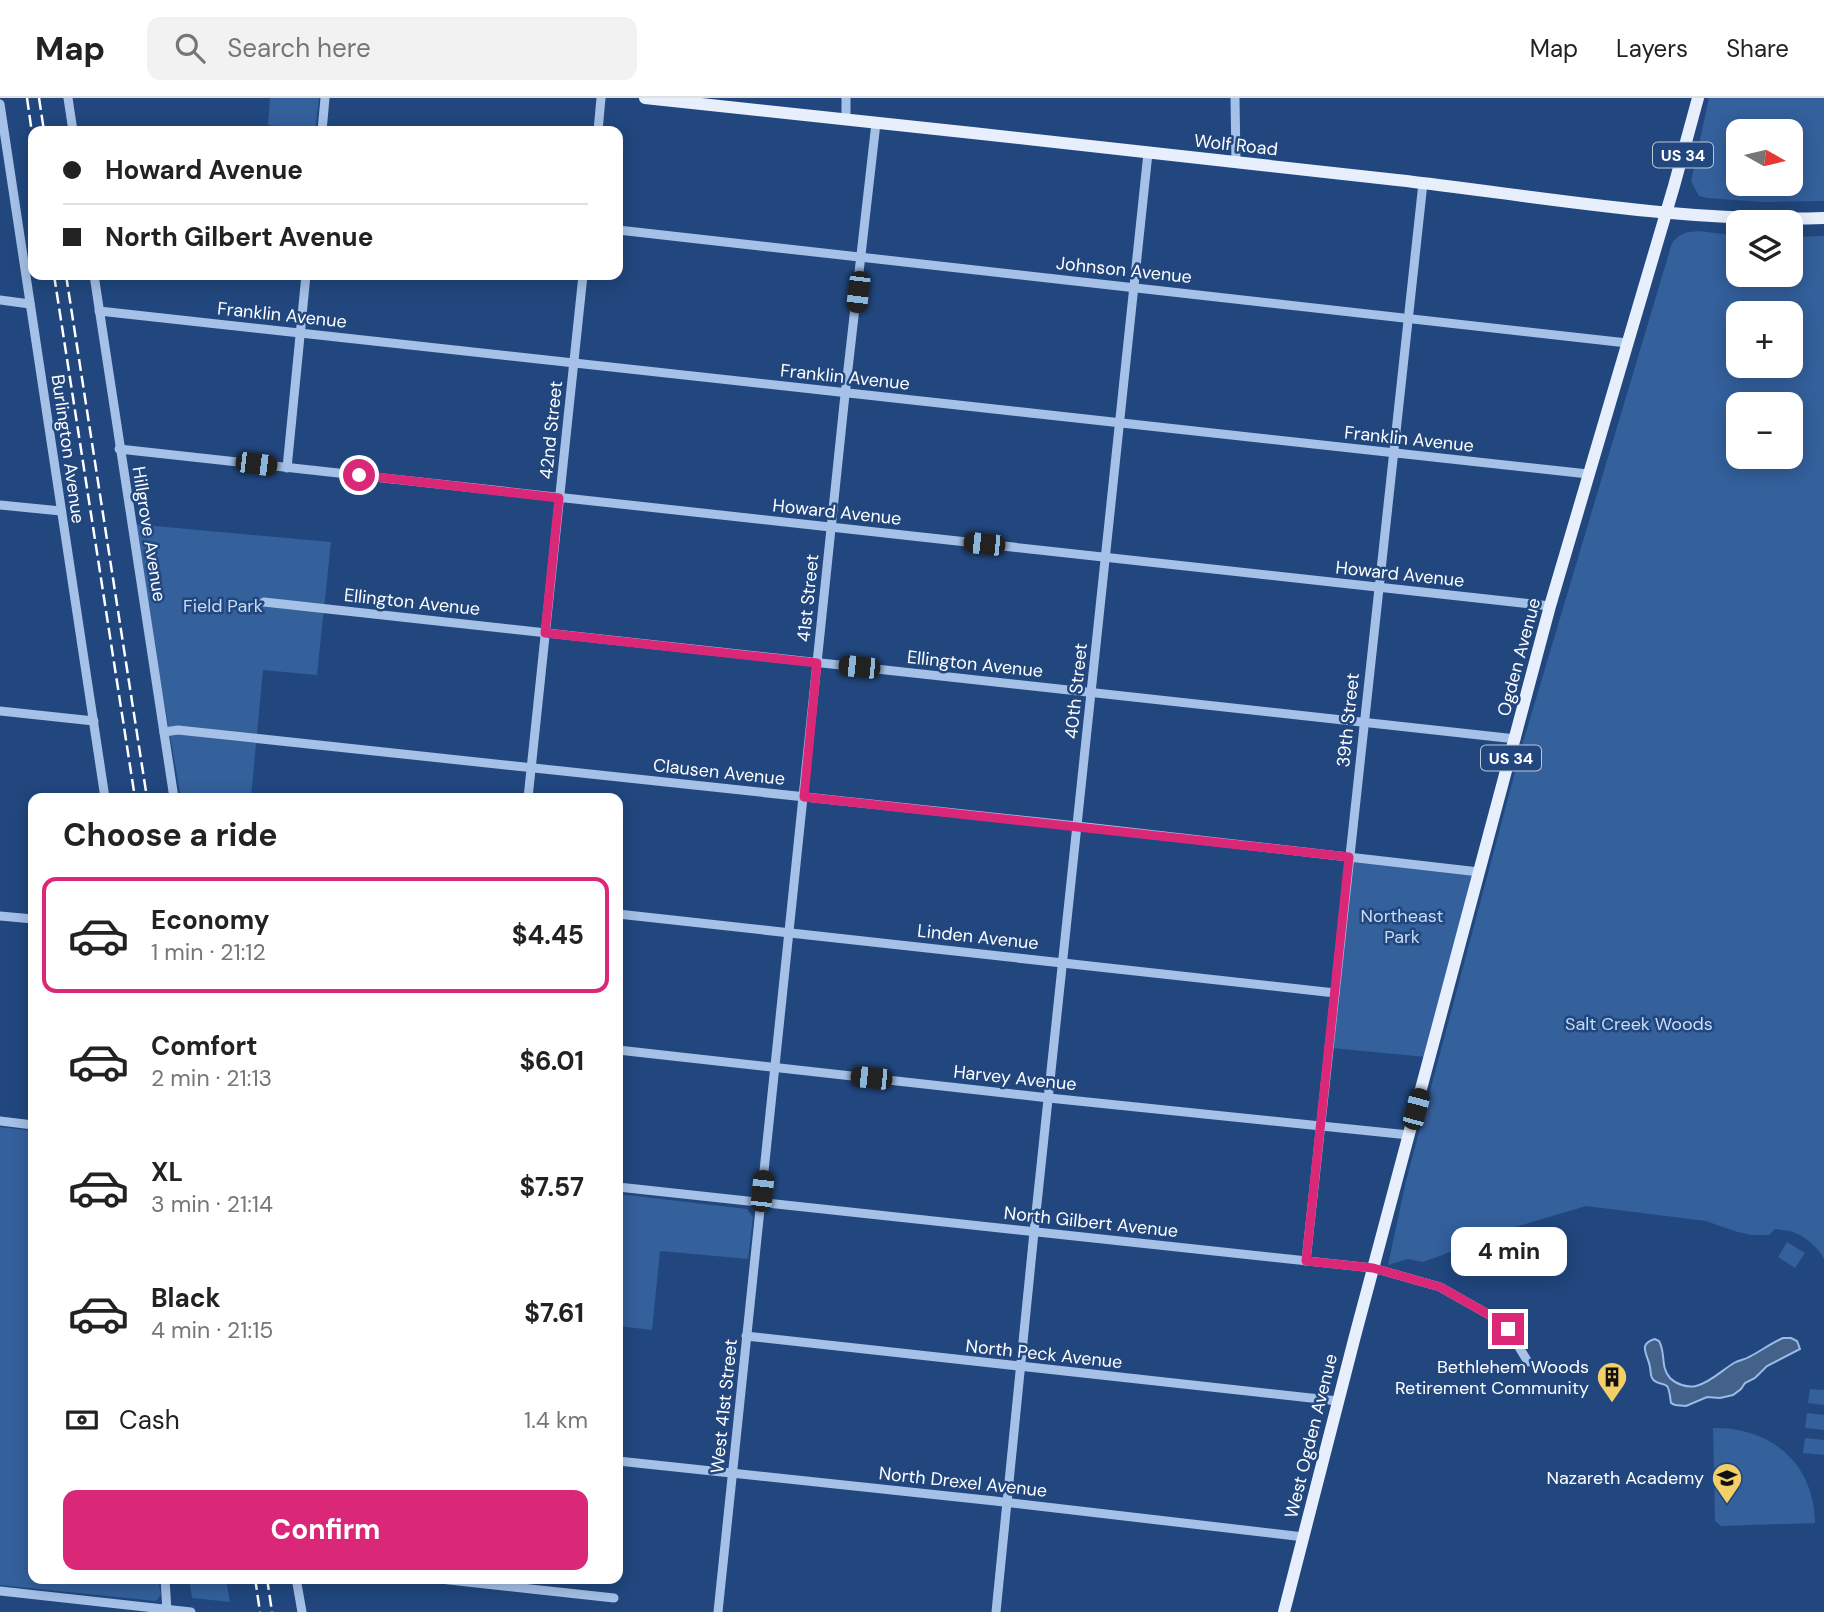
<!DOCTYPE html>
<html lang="en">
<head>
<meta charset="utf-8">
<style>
  body { margin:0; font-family:"DM Sans",sans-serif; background:#f2f2f2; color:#222; height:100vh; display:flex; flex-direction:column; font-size:26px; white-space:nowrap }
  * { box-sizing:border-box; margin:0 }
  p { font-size:23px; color:#767676 }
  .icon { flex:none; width:38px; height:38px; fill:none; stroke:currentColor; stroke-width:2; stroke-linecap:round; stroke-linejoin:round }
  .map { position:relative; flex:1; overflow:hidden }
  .side { position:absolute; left:28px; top:695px; width:595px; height:791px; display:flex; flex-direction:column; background:#fff; border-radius:14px; box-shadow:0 4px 18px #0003 }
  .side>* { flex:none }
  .banner { position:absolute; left:28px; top:28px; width:595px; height:154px; border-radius:14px; box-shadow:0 4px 18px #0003; display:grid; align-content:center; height:154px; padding:0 35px; background:#fff }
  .needle { width:46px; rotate:98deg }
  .controls { position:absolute; left:1726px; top:21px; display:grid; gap:14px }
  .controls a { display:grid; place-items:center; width:77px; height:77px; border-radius:14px; background:#fff; box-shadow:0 4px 18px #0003; font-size:35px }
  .end { position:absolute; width:32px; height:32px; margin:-16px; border:9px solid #db2777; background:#fff; box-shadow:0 0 0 4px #fff }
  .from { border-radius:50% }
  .bubble { position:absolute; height:49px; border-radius:14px; background:#fff; box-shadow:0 4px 18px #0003; font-size:23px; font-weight:700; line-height:49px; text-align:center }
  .car { position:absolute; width:21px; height:42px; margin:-21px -10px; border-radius:9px; box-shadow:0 0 5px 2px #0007; background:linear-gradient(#222 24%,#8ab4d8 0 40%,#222 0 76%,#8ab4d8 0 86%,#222 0) }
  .banner b { display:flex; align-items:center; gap:24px; height:66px; font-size:26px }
  .banner b+b { border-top:2px solid #e0e0e0 }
  .banner i { width:18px; height:18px; background:#222 }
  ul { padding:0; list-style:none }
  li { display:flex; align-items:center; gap:21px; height:116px; margin:0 14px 10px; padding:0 21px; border:4px solid transparent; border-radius:14px }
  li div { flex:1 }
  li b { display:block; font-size:26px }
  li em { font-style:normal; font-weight:700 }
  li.selected { border-color:#db2777 }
  li>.icon { width:63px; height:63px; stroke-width:1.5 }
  h2 { padding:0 35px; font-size:32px; line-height:84px }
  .pay { display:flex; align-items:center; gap:18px; height:77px; padding:0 35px; font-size:26px }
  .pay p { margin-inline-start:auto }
  .action { display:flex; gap:14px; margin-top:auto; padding:14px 35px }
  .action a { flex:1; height:80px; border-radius:14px; background:#db2777; color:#fff; font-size:28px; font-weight:700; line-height:80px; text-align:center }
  header { display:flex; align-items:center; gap:42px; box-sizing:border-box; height:98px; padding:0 35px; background:#fff; border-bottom:2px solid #e0e0e0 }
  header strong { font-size:33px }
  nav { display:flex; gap:38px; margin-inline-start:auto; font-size:24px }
  .search { width:490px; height:63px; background:#f2f2f2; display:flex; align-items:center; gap:18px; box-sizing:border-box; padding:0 24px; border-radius:14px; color:#767676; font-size:26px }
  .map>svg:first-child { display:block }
  .green { fill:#34609c; fill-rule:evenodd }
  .water { fill:#44618a; stroke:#99bbe8; stroke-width:2 }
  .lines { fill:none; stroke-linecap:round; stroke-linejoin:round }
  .minor { stroke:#a5c1e7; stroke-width:9 }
  .major { stroke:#e7effd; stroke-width:12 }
  .rail { stroke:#fff; stroke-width:2.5; stroke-dasharray:12 5; stroke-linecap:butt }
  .route { stroke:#db2777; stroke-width:9 }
  .labels { text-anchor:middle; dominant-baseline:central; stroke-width:5; stroke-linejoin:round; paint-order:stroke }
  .shield { fill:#21477e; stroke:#bcc8d8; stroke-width:2 }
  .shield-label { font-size:16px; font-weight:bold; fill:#fff }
  .street-label { font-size:18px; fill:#fff; stroke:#21477e }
  .park-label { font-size:18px; fill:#c9dcf5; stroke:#21477e }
  .poi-label { font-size:18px; fill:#fff; stroke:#21477e; text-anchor:end }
</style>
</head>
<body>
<header>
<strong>Map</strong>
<div class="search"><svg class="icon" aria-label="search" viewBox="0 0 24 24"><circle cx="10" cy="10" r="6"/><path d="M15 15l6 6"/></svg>Search here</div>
<nav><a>Map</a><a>Layers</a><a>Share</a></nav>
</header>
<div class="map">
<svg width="1824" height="1514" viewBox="0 0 1824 1514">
  <rect width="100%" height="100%" fill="#21477e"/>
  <g class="green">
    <path d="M270 0H319L315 33 268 27Z"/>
    <path d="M1709 0H1824V103L1763 104 1707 100 1699 98 1691 83ZM1738 33H1790V86H1738Z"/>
    <path d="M1699 133 1738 138V177H1790V139L1824 138V1161C1819 1150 1805 1138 1793 1134 1788 1132 1781 1132 1775 1131L1769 1137H1751L1734 1133 1706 1123 1586 1108 1485 1138 1456 1152 1423 1164 1408 1161 1388 1167 1406 1083 1523 644 1672 145C1680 135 1686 134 1699 133ZM1738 215H1790V268H1738ZM1738 306H1790V359H1738Z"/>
    <path d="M133 426 331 444 317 577 263 572 251 700H181Z"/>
    <path d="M1352 763 1473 778 1426 959 1332 950Z"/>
    <path d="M0 1029 33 1033V1480L158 1481 161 1497 156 1503 0 1487Z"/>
    <path d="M618 1096 747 1111 753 1119 748 1161 660 1153 652 1232 618 1228Z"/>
    <path d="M1787 1144 1805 1155 1795 1170 1778 1159Z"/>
    <path d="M1810 1291 1824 1292V1307L1808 1305Z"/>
    <path d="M1807 1315 1824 1317V1332L1805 1330Z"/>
    <path d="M1713 1330C1771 1329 1814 1365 1815 1425L1721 1428 1715 1423Z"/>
    <path d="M1805 1340 1824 1342V1357L1803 1355Z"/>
    <path d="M189 1481H226L230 1504 192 1500Z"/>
  </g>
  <path class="water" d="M1783 1240H1791L1797 1243 1800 1251 1767 1268 1755 1280 1745 1285 1741 1291 1733 1297 1720 1300 1707 1299 1686 1308 1675 1307 1671 1305C1670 1300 1670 1292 1667 1288 1662 1284 1656 1287 1652 1280 1650 1276 1651 1274 1650 1269 1648 1257 1637 1246 1655 1241L1659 1243C1666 1255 1660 1269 1670 1280 1676 1286 1687 1290 1696 1288 1710 1285 1722 1272 1734 1265 1739 1262 1744 1262 1749 1259 1761 1253 1771 1245 1783 1240Z"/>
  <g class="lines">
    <g class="minor">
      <path d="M68 0 73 33"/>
      <path d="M1235 0 1236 64"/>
      <path d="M0 6 105 700"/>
      <path d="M846 21V0"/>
      <path d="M322 33 325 0"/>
      <path d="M598 33 601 0"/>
      <path d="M618 132 1627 245"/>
      <path d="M94 177 174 700"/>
      <path d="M0 202 30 206"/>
      <path d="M99 213 1588 376"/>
      <path d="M119 351 1550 508"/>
      <path d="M287 370 306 177"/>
      <path d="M0 407 61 413"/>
      <path d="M264 504 1516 641"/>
      <path d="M0 613 94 623"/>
      <path d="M164 634 178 632 1077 728 1479 774"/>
      <path d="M528 700 583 177"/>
      <path d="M618 816 1335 895"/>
      <path d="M0 818 33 821"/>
      <path d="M618 952 1049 1000 1409 1037"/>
      <path d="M0 1023 33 1027"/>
      <path d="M618 1089 1373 1170 1440 1189 1493 1219 1508 1231 1528 1264"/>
      <path d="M1306 1163 1423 85"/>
      <path d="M746 1238 1338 1303"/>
      <path d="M618 1363 995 1403 1304 1439"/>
      <path d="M165 1480 167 1514"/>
      <path d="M296 1480 302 1514"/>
      <path d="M431 1480 614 1500"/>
      <path d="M0 1493 191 1514"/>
      <path d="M718 1514 844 306 876 25"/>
      <path d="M996 1514 1034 1134 1148 55"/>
    </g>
    <g class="major">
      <path d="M645 0C896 26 1146 54 1397 82 1539 98 1681 125 1824 120"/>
      <path d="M1284 1514 1355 1238 1550 508 1674 88 1698 0"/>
    </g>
    <g class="rail">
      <path d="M27 0 33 42"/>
      <path d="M39 0 44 33"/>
      <path d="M54 177 135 700"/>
      <path d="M66 177 147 700"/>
      <path d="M255 1480 260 1514"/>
      <path d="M267 1480 272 1514"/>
    </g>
  </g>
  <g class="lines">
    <path class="route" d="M359 377 559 400 545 535 817 565 804 699 1349 759 1306 1163 1373 1170 1440 1189 1493 1219 1508 1231"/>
  </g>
  <defs>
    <g id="building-pin" transform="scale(1.575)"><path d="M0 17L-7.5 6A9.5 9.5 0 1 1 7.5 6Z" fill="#f3cf67" stroke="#21477e"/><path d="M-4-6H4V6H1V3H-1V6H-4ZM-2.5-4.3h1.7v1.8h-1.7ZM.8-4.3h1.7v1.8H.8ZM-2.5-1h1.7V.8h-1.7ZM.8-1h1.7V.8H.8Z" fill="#111"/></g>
    <g id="school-pin" transform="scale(1.575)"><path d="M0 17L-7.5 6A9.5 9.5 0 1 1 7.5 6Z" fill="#f3cf67" stroke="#21477e"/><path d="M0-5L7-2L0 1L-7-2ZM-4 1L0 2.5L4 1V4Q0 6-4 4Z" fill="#111"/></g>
  </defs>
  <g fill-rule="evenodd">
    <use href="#building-pin" x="1612" y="1279"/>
    <use href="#school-pin" x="1727" y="1380"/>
  </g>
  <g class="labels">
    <g class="shield">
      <rect x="1653" y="44.5" width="60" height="25" rx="5"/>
      <rect x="1481" y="647.5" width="60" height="25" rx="5"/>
    </g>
    <g class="shield-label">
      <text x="1683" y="57">US 34</text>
      <text x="1511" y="660">US 34</text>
    </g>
    <g class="street-label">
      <text transform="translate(1236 47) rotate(6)">Wolf Road</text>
      <text transform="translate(1124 172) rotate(6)">Johnson Avenue</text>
      <text transform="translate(282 217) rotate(6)">Franklin Avenue</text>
      <text transform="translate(845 279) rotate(6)">Franklin Avenue</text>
      <text transform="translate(551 332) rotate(-84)">42nd Street</text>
      <text transform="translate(1409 341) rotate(6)">Franklin Avenue</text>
      <text transform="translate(68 351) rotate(82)">Burlington Avenue</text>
      <text transform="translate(837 414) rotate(6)">Howard Avenue</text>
      <text transform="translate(149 436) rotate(81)">Hillgrove Avenue</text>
      <text transform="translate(1400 476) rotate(6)">Howard Avenue</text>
      <text transform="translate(808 500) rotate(-84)">41st Street</text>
      <text transform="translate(412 504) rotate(6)">Ellington Avenue</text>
      <text transform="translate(1519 559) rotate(-75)">Ogden Avenue</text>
      <text transform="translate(975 566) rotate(6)">Ellington Avenue</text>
      <text transform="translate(1076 593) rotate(-84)">40th Street</text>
      <text transform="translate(1348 622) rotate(-84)">39th Street</text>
      <text transform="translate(719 674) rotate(6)">Clausen Avenue</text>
      <text transform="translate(978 839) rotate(6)">Linden Avenue</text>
      <text transform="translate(1015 980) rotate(6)">Harvey Avenue</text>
      <text transform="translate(1091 1124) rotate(6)">North Gilbert Avenue</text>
      <text transform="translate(1044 1256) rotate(6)">North Peck Avenue</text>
      <text transform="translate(724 1308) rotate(-84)">West 41st Street</text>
      <text transform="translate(1311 1338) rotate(-76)">West Ogden Avenue</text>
      <text transform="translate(963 1384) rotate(6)">North Drexel Avenue</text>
    </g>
    <g class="park-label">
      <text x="223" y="508">Field Park</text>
      <text x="1402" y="818">Northeast<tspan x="1402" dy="21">Park</tspan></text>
      <text x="1639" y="926">Salt Creek Woods</text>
    </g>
    <g class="poi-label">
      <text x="1589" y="1269">Bethlehem Woods<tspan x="1589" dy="21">Retirement Community</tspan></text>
      <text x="1704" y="1380">Nazareth Academy</text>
    </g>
  </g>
</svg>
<div class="controls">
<a><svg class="needle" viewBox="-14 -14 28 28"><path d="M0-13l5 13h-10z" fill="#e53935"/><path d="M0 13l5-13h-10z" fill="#767676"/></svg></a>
<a><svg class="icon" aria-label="layers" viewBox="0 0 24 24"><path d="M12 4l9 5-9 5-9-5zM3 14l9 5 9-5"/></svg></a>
<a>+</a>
<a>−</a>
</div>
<i class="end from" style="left:359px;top:377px"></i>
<i class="end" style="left:1508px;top:1231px"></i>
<div class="bubble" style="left:1451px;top:1129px;width:116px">4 min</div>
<i class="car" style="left:858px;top:194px;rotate:187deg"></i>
<i class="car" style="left:256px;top:366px;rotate:97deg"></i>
<i class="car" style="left:984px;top:446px;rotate:276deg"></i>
<i class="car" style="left:859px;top:569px;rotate:276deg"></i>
<i class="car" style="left:871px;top:980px;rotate:276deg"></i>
<i class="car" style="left:1416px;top:1011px;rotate:15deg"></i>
<i class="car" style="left:762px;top:1093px;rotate:6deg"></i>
<div class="banner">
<b><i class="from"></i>Howard Avenue</b>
<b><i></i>North Gilbert Avenue</b>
</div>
<section class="side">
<h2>Choose a ride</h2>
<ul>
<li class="selected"><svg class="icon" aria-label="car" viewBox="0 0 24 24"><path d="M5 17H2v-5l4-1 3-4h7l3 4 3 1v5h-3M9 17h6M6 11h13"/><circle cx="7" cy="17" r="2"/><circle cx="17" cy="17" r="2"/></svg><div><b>Economy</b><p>1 min · 21:12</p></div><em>$4.45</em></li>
<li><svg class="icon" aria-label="car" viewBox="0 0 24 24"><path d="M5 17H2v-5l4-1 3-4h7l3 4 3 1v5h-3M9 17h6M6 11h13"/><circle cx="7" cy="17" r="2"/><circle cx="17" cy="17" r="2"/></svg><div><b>Comfort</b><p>2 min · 21:13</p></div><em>$6.01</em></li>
<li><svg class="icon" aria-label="car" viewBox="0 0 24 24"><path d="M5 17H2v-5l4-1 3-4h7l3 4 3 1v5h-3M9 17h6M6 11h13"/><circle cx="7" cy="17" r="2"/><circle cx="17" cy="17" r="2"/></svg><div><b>XL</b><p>3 min · 21:14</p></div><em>$7.57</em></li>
<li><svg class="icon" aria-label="car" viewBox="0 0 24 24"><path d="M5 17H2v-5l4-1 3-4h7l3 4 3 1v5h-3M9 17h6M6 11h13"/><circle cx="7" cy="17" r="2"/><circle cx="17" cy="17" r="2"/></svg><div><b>Black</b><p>4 min · 21:15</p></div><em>$7.61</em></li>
</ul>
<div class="pay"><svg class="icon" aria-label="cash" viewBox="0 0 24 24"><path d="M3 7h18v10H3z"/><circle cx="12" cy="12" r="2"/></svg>Cash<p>1.4 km</p></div>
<div class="action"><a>Confirm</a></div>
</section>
</div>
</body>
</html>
